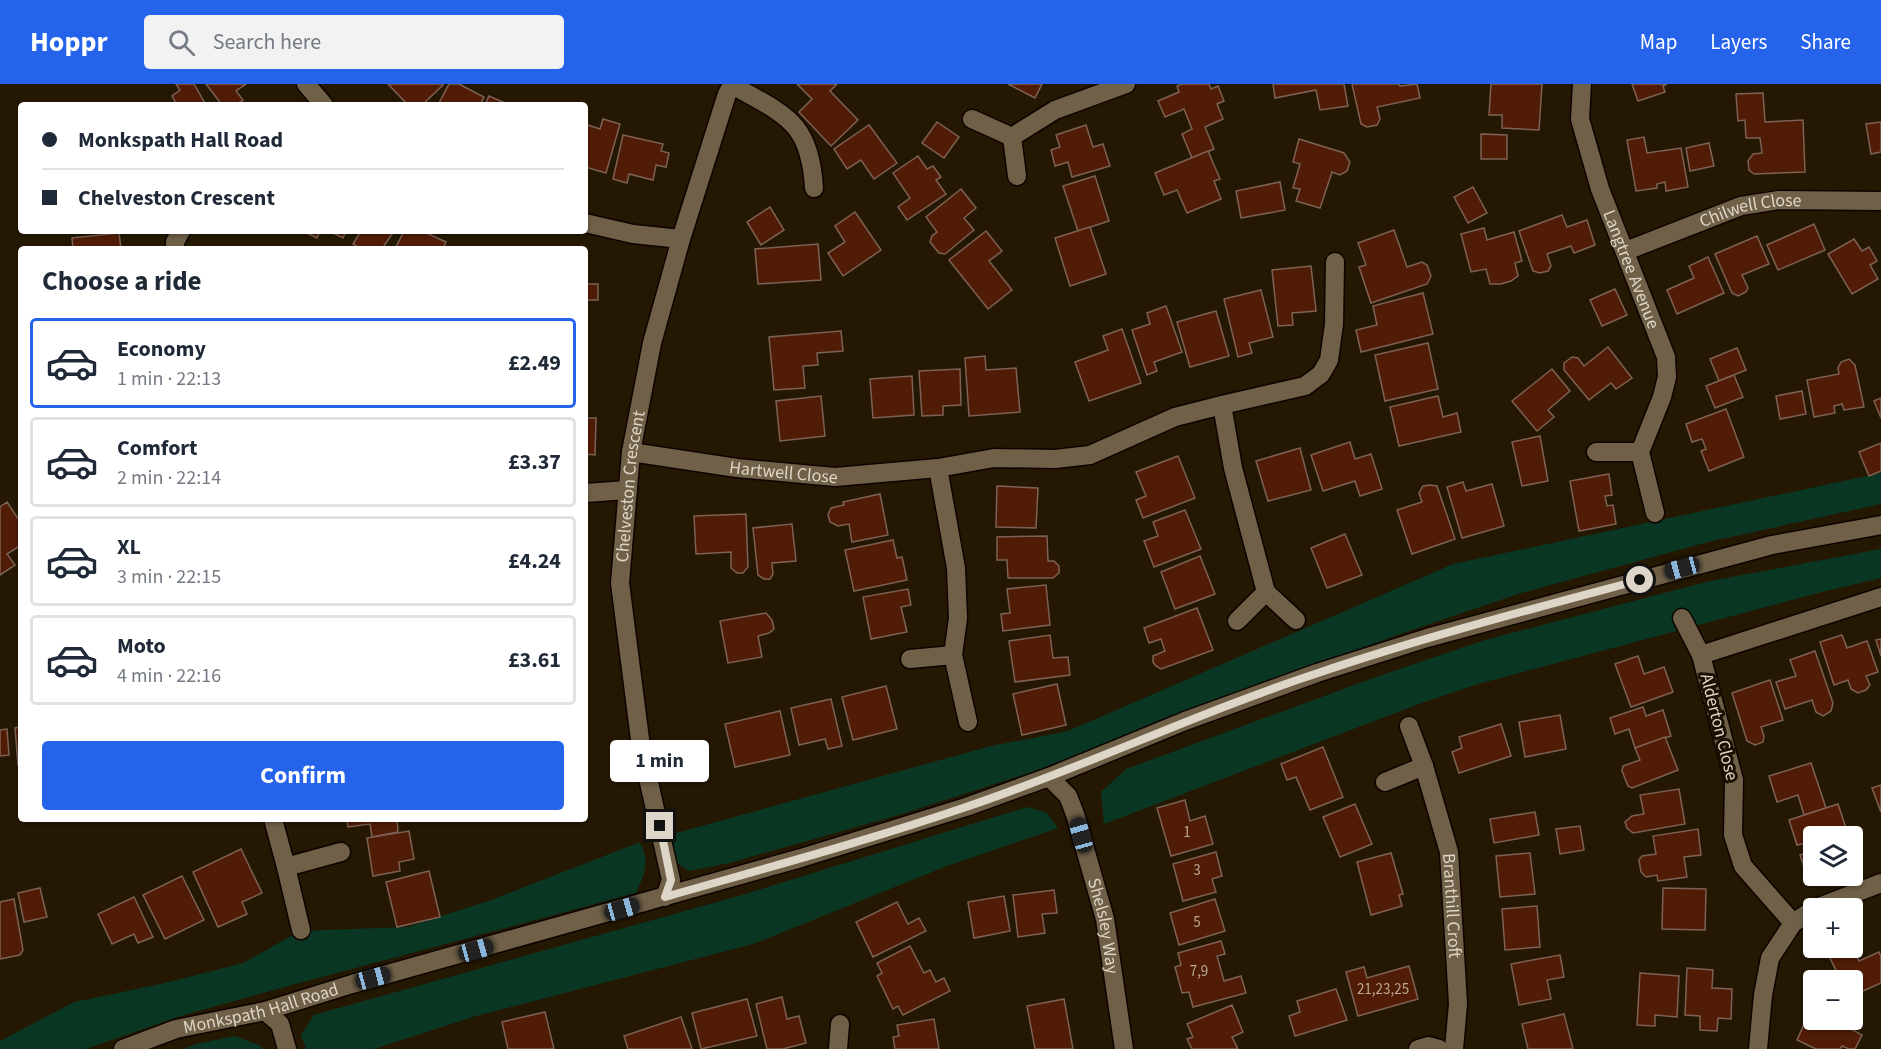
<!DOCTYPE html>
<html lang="en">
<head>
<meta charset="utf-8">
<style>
  body { margin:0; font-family:"Source Sans 3",sans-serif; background:#f2f2f3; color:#1f2937; height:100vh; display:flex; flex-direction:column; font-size:22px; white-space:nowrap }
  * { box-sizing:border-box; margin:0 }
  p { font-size:20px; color:#747a83 }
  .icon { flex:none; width:33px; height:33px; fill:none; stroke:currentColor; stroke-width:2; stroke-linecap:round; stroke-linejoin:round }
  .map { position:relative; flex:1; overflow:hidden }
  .details { position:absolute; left:18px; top:162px; width:570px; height:576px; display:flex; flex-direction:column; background:#fff; border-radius:6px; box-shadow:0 2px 4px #0004 }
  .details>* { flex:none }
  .guide { position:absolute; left:18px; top:18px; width:570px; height:132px; border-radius:6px; box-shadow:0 2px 4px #0004; display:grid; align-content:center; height:132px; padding:0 24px; background:#fff }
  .tools { position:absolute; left:1803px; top:742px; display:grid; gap:12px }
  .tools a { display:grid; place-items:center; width:60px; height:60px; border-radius:6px; background:#fff; box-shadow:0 2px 4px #0004; font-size:30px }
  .end { position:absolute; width:27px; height:27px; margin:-14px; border:8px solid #ddd5c7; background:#111; box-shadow:0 0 0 3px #111 }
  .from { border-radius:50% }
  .bubble { position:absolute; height:42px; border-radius:6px; background:#fff; box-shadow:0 2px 4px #0004; font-size:20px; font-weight:700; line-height:42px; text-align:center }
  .car { position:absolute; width:18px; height:36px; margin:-18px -9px; border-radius:8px; box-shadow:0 0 4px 2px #0007; background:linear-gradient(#222 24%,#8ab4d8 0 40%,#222 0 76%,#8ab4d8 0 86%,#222 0) }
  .guide b { display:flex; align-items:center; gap:21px; height:57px; font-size:22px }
  .guide b+b { border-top:2px solid #e0e1e3 }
  .guide i { width:15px; height:15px; background:#1f2937 }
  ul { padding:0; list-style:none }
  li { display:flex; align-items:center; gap:18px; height:90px; margin:0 12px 9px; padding:0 12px; border:3px solid #e0e1e3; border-radius:6px }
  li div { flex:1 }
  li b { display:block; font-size:22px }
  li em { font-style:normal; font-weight:700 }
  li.on { border-color:#2563eb }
  li>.icon { width:54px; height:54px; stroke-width:1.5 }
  h2 { padding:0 24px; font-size:27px; line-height:72px }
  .primary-button { display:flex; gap:12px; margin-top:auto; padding:12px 24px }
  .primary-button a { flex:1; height:69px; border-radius:6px; background:#2563eb; color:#fff; font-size:24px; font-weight:700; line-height:69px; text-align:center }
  header { display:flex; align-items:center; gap:36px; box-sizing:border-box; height:84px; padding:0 30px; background:#2563eb; color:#fff }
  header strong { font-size:28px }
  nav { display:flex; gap:33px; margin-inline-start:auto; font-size:21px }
  .search { width:420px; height:54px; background:#f2f2f3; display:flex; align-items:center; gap:15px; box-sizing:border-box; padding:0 21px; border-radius:6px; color:#747a83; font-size:22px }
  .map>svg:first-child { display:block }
  .green { fill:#0a3724 }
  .building { fill:#501c05; stroke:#7e6156; stroke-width:1.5 }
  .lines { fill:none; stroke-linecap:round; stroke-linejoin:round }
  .minor-casing { stroke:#0d0400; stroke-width:21 }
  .minor { stroke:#6f6047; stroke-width:18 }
  .route { stroke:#ddd5c7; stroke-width:8 }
  .labels { text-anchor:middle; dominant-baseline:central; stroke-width:6; stroke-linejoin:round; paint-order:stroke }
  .number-label { font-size:15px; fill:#baa796 }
  .street-label { font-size:18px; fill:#ddd5c7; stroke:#1b0f00 }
</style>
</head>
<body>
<header>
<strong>Hoppr</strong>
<div class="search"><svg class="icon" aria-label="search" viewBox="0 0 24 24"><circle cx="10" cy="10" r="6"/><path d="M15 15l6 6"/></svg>Search here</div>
<nav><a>Map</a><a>Layers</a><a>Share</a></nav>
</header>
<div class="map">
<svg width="1881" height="965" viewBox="0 0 1881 965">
  <rect width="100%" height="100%" fill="#251802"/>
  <g class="green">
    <path d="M1881 389V420L1708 458 1521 509 1397 551 1032 688 902 730 729 779 689 787 677 779 669 751 991 662 1068 647 1453 480Z"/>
    <path d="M1881 465V494L1818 509 1478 600 1419 620 1104 740 1101 708 1126 685 1376 593 1485 556 1710 497Z"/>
    <path d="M1027 723 1046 728 1058 744 947 782 753 860 476 932 374 965H306L301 951 314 931 742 811Z"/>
    <path d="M640 758C650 780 645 788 636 809L292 901 177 933 86 965H0V957L74 918 161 900 243 879 300 847 408 843 491 816Z"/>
    <path d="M235 952 261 962 262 965H183L196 960Z"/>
  </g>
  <g class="building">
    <path d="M176 0H194L206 21H177L172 12 180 6Z"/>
    <path d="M206 0H246L236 7 243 16 236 21H222Z"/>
    <path d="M388 0H443V1L422 21H408Z"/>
    <path d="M449 0H459L484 13 480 21H438Z"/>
    <path d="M797 0H837L830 7 858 36 831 62 799 28 812 15Z"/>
    <path d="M1008 0H1042L1035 14Z"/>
    <path d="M1182 0H1209L1211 5 1218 2 1224 17 1217 20 1223 35 1205 43 1214 65 1192 74 1182 50 1192 45 1184 25 1165 33 1158 17 1179 8 1177 2Z"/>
    <path d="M1273 0H1344L1348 22 1320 26 1316 6 1275 14Z"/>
    <path d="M1352 0H1399L1400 2 1417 0 1420 14 1377 23 1380 35 1377 41 1367 43 1361 40Z"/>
    <path d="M1491 0H1542L1539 46 1502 44V31H1489Z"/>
    <path d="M1632 0H1667L1663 2 1665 8 1638 17Z"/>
    <path d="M1763 9 1765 38 1803 36 1805 88 1754 90 1749 86 1748 77 1753 70 1762 69 1760 54H1746L1745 36 1738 37 1736 10Z"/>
    <path d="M489 12 510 21H485Z"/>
    <path d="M603 35 620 40 606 89 585 83V40L600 45Z"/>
    <path d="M937 38 959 53 944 74 922 59Z"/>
    <path d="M1881 38V68L1871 70 1866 40Z"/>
    <path d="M869 41 897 79 874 95 861 76 847 85 834 65Z"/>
    <path d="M1086 41 1093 63 1103 60 1110 82 1072 93 1068 78 1055 82 1051 66 1060 63 1056 51Z"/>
    <path d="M1481 50 1507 51V75H1481Z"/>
    <path d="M623 51 663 60 661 67 669 69 666 83 656 81 653 96 629 90 627 99 613 95Z"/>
    <path d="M1644 53 1647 69 1681 64 1688 103 1666 107 1665 98 1657 100V104L1636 107 1627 56Z"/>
    <path d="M1299 55 1344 69 1350 78 1347 87 1340 91 1332 88 1320 124 1296 117 1300 105 1293 104 1300 80 1293 78Z"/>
    <path d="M1709 59 1714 82 1690 87 1686 64Z"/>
    <path d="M1208 67 1220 95 1214 97 1221 115 1187 129 1177 106 1164 111 1155 89Z"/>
    <path d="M918 72 927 85 933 82 941 93 936 96 946 110 907 136 898 123 910 114 893 89Z"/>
    <path d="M1095 92 1109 137 1078 147 1063 102Z"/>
    <path d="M1280 98 1285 126 1241 134 1236 107Z"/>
    <path d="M1473 103 1487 129 1468 139 1454 113Z"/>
    <path d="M961 105 976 124 964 134 974 146 945 170 939 169 930 158 932 152 937 148 926 133Z"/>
    <path d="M770 123 784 146 761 161 747 138Z"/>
    <path d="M855 128 881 166 843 192 828 169 845 158 835 142Z"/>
    <path d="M1562 131 1567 143 1587 136 1595 161 1574 169 1571 162 1547 170 1551 182 1548 187 1540 189 1533 187 1519 147Z"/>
    <path d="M1814 140 1825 166 1778 186 1767 161Z"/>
    <path d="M1090 143 1106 190 1070 202 1055 154Z"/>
    <path d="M1484 144 1487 156 1514 148 1522 177 1515 179 1518 192 1511 197 1501 200H1490L1486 185 1471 188 1461 150Z"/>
    <path d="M1394 146 1407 183 1422 178 1427 181 1431 192 1427 200 1371 219 1359 183 1366 181 1358 159Z"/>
    <path d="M303 147H320L317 154Z"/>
    <path d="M329 147H346L343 154Z"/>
    <path d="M361 147H394L382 165H361L353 160Z"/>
    <path d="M404 147H422L446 158 443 165H395Z"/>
    <path d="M986 147 1002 167 989 177 1012 206 988 225 949 176Z"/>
    <path d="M119 149 121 165H73L72 154Z"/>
    <path d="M1757 152 1769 180 1742 191 1748 204 1746 208 1738 212 1732 209 1715 170Z"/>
    <path d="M1854 155 1862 167 1869 163 1877 177 1870 181 1878 195 1852 210 1828 170Z"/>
    <path d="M818 160 821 196 758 200 755 165Z"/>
    <path d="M1708 173 1724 209 1677 230 1667 206 1694 194 1689 182Z"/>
    <path d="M585 174 586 200H598V216H585Z"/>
    <path d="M1311 182 1316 227 1292 229 1293 241 1278 242 1272 186Z"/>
    <path d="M1615 205 1627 231 1602 242 1590 216Z"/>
    <path d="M1261 206 1273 253 1249 259 1252 269 1238 273 1224 215Z"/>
    <path d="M1423 209 1433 250 1361 268 1356 246 1377 241 1373 222Z"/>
    <path d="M1166 222 1182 268 1154 278 1157 287 1147 291 1132 246 1150 240 1147 229Z"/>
    <path d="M1216 227 1229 272 1190 283 1177 238Z"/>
    <path d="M1122 245 1141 299 1089 317 1075 278 1108 266 1103 252Z"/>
    <path d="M841 247 843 267 817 269 818 281 803 282 805 304 774 306 769 253Z"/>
    <path d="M1428 259 1438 305 1385 317 1375 271Z"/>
    <path d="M1608 263 1632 294 1616 305 1611 299 1589 316 1564 286V279L1572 273 1578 274 1584 282Z"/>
    <path d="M1737 264 1746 286 1719 297 1710 275Z"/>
    <path d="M985 272 986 286 1016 284 1020 328 969 332 965 274Z"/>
    <path d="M1849 275 1855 281 1864 323 1844 326 1842 320 1834 322 1835 329 1814 333 1807 296 1839 290 1838 284 1841 278Z"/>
    <path d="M960 285 961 321 943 322V331L922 332 919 287Z"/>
    <path d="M1552 285 1570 307 1548 326 1554 333 1537 347 1512 317Z"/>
    <path d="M1734 291 1743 313 1715 324 1706 302Z"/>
    <path d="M912 292 914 331 873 334 870 295Z"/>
    <path d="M1802 307 1806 330 1780 335 1776 312Z"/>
    <path d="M821 312 825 352 780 357 776 317Z"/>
    <path d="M1438 312 1443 333 1457 329 1461 348 1399 362 1390 323Z"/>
    <path d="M1881 314V334L1874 317Z"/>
    <path d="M1726 325 1744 373 1709 387 1701 367 1706 365 1702 355 1692 358 1686 340Z"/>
    <path d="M585 334H596L595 371 585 370Z"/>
    <path d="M1540 352 1548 397 1522 402 1512 358Z"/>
    <path d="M1350 358 1355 375 1371 370 1382 405 1360 412 1355 397 1323 407 1311 371Z"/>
    <path d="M1881 359V387L1869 392 1859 368Z"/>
    <path d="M1300 364 1311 406 1268 417 1256 377Z"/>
    <path d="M1178 372 1195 414 1143 434 1136 416 1146 412 1136 388Z"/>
    <path d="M1609 390 1612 411 1605 412 1607 422 1613 421 1616 440 1579 447 1570 397Z"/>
    <path d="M1463 398 1466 407 1492 400 1504 442 1462 454 1447 403Z"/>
    <path d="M1430 401 1437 402 1455 455 1412 470 1397 426 1422 418 1419 409 1423 402Z"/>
    <path d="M997 402 1038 404 1036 444 996 443Z"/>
    <path d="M880 410 888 451 852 458 849 440 838 442 830 438 828 431 831 424 844 421 843 418Z"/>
    <path d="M7 418 21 439V461L7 470 15 481 0 491V423Z"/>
    <path d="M1185 426 1201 465 1154 483 1144 457 1158 452 1153 438Z"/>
    <path d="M746 430 748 483 743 489H737L731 484V468L696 470 694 432Z"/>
    <path d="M792 440 796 477 772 479 773 490 770 495H764L758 491 753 444Z"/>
    <path d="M1345 450 1362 491 1327 504 1311 464Z"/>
    <path d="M1047 452 1048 477H1054L1059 482V489L1053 494H1008L1007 476H997V453Z"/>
    <path d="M893 456 897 474 902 473 907 496 854 507 845 466Z"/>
    <path d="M1200 472 1215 510 1175 525 1161 488Z"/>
    <path d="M1046 501 1050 541 1003 547 1001 530 1010 529 1007 505Z"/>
    <path d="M908 505 911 521 901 523 907 548 871 555 863 513Z"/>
    <path d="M1197 524 1213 566 1161 585 1156 582 1153 578V572L1165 567 1161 555 1149 559 1144 544Z"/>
    <path d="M766 529 772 536 774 545 769 549 758 552 762 573 728 579 720 537Z"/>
    <path d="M1050 551 1053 574 1068 573 1070 591 1015 598 1009 557Z"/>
    <path d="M1842 551 1847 564 1867 557 1878 588 1866 592 1870 601 1866 606 1858 609 1851 605 1848 596 1834 601 1820 558Z"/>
    <path d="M1881 555V572L1876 556Z"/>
    <path d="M1815 567 1833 619 1831 627 1823 632 1816 628 1812 616 1785 625 1776 598 1796 592 1790 576Z"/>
    <path d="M1638 572 1644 590 1664 583 1673 608 1631 623 1615 580Z"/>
    <path d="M1770 596 1783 636 1761 643 1764 652 1763 658 1755 661 1747 657 1732 609Z"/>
    <path d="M1057 600 1066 641 1022 651 1013 610Z"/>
    <path d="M886 602 897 645 853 656 842 613Z"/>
    <path d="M831 615 842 662 828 665 825 655 799 661 791 624Z"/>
    <path d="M1643 623 1646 632 1663 626 1671 652 1635 664 1629 645 1615 650 1610 634Z"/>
    <path d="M780 627 790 671 735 683 725 640Z"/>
    <path d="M1560 631 1566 665 1525 673 1519 638Z"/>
    <path d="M1501 640 1511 672 1459 689 1452 668 1462 664 1459 653Z"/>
    <path d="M21 643V681H18L15 644Z"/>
    <path d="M7 645 9 671 0 672V646Z"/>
    <path d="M1665 653 1678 686 1632 704 1628 702 1622 687 1623 682 1640 676 1635 664Z"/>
    <path d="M1323 663 1343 713 1310 726 1296 693 1287 696 1281 680Z"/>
    <path d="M1811 679 1826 724 1804 731 1798 711 1777 718 1769 692Z"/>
    <path d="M1881 701V728L1872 704Z"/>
    <path d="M1679 705 1685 740 1633 749 1627 744 1625 738 1632 732 1644 730 1640 711Z"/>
    <path d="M1185 716 1190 737 1205 732 1213 760 1171 772 1157 724Z"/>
    <path d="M1355 720 1372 760 1340 773 1323 733Z"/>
    <path d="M1838 720 1846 744 1838 747 1840 753H1814V767L1809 769 1806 759 1797 761 1789 736Z"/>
    <path d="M1535 728 1539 751 1494 759 1490 735Z"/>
    <path d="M347 735H397L398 748 372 753 370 740 348 743Z"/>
    <path d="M1580 742 1584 766 1560 770 1556 745Z"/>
    <path d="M1698 745 1701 771 1684 773 1687 793 1658 797 1657 791 1646 793 1641 788 1639 776 1642 772 1656 770 1653 752Z"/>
    <path d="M409 747 414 775 399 778 400 787 373 792 367 754Z"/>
    <path d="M241 765 262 809 242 818 247 830 218 843 193 788Z"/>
    <path d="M1814 767V792H1827L1809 798 1800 771Z"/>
    <path d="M1216 768 1222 792 1212 795 1216 808 1183 817 1173 780Z"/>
    <path d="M1391 769 1403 810 1399 811 1402 822 1371 831 1357 778Z"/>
    <path d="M1530 769 1535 810 1500 813 1496 772Z"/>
    <path d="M429 787 440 833 397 843 386 798Z"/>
    <path d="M182 792 204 836 165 855 143 811Z"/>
    <path d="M40 804 47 833 24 838 18 809Z"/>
    <path d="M1663 804 1706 805 1705 846 1662 845Z"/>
    <path d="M1054 806 1057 829 1042 830 1045 849 1018 853 1013 811Z"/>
    <path d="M1004 812 1010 847 974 854 968 818Z"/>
    <path d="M134 813 153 853 138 859 134 850 112 860 98 830Z"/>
    <path d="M14 815 23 866 20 871 0 875V818Z"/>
    <path d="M1215 815 1225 847 1179 861 1170 829Z"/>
    <path d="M897 818 908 840 919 834 926 847 873 873 856 838Z"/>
    <path d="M1537 822 1540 863 1505 866 1502 825Z"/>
    <path d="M1221 857 1225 870 1217 872 1224 897 1241 892 1246 909 1193 923 1189 908 1182 909 1175 883 1181 881 1178 869Z"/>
    <path d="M910 862 924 889 930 886 936 898 944 894 950 907 903 931 898 922 893 925 877 892 882 889 877 879Z"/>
    <path d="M1852 863 1859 877 1879 868 1881 873V899L1852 912V897H1841L1829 872Z"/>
    <path d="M1560 871 1564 893 1547 896 1551 915 1519 921 1511 880Z"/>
    <path d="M1409 882 1418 915 1358 932 1346 888 1364 883 1367 894Z"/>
    <path d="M1687 884 1713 886 1712 904 1732 905 1731 935 1718 934 1717 947 1700 946V932L1685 931Z"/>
    <path d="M1640 889 1679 892 1677 933 1655 931V942L1637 941Z"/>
    <path d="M1336 905 1347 936 1295 952 1289 932 1300 928 1297 917Z"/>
    <path d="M782 913 787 935 799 932 806 959 783 965H767L756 920Z"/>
    <path d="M747 915 757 952 701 965 692 929Z"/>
    <path d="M1064 915 1073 965H1035L1027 922Z"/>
    <path d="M1232 921 1243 948 1232 953 1238 965H1192L1187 955 1193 953 1187 940Z"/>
    <path d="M545 928 554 965H508L502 938Z"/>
    <path d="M1564 930 1573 965H1528L1522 940Z"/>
    <path d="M681 933 692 965H628L624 952Z"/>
    <path d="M1807 934 1821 941 1823 936H1851L1847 943 1862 951 1855 965H1849L1842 962 1840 965H1816L1797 956Z"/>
    <path d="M934 935 939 965H895L893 953 899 952 897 941Z"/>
  </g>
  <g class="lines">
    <g class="minor-casing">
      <g id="minor">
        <path d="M306 0 324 21"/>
        <path id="s1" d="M1582 0 1580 35 1600 105 1666 273 1667 293 1662 313 1640 368 1655 429"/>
        <path d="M732 1C785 31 810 37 814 104"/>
        <path d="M972 35 1012 53"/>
        <path d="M1017 92 1012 53 1055 26 1126 0"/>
        <path d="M585 139 633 150 681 155"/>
        <path d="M175 165V158L181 147"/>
        <path id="s2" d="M1626 167 1741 122 1779 116 1881 117"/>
        <path d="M1222 321 1305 302 1321 290 1329 276 1334 240 1335 178"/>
        <path id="s3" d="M631 368 737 384 835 393 938 384 994 374 1055 375 1090 371 1175 333 1222 321 1233 384 1266 508 1296 536"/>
        <path d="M1596 368H1640"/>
        <path d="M938 384 956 484 958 534 953 571 968 638"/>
        <path d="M585 409 628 406"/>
        <path d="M1682 534 1701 571"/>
        <path d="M1237 537 1266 508"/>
        <path d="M910 575 953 571"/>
        <path id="s4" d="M1409 642 1424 682 1449 768 1458 920 1454 965"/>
        <path id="s5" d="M1049 693 1068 712 1075 730 1105 835 1124 965"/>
        <path d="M1385 698 1424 682"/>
        <path d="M273 735 286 783 341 768"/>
        <path d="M286 783 301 846"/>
        <path id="s6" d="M665 813 671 796 641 663 620 499 631 368 652 259 681 155 727 10 733 0"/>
        <path d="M1814 825 1881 799"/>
        <path d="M1793 839 1743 782 1733 751 1734 696 1701 571 1881 513"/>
        <path d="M265 927 280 940 287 965"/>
        <path id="s7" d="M123 965 176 945 265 927 352 900 801 774 966 723 1049 693 1185 637 1317 589 1427 554 1772 461 1881 441"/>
        <path d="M838 965 840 940"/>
        <path d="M1418 965 1428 962 1439 965"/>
        <path d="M1758 965 1763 911 1770 874 1793 839 1814 825"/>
      </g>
    </g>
    <use href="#minor" class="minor"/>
  </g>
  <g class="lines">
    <path class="route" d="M660 742 671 796 665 813C766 784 867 757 966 723 1085 683 1199 628 1318 589 1424 553 1532 525 1640 496"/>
  </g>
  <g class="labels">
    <g class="number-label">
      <text x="1187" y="748">1</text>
      <text x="1197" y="786">3</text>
      <text x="1197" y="838">5</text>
      <text x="1199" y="887">7,9</text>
      <text x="1383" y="905">21,23,25</text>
    </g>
    <g class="street-label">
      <text stroke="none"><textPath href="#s2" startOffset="132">Chilwell Close</textPath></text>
      <text stroke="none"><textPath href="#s1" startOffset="194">Langtree Avenue</textPath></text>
      <text stroke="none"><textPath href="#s3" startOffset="154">Hartwell Close</textPath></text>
      <text stroke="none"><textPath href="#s6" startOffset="417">Chelveston Crescent</textPath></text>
      <text transform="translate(1719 643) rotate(76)">Alderton Close</text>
      <text stroke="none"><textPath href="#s4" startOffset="186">Branthill Croft</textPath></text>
      <text stroke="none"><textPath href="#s5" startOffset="162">Shelsley Way</textPath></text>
      <text stroke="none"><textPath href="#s7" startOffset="144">Monkspath Hall Road</textPath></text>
    </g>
  </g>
</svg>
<div class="tools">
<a><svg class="icon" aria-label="layers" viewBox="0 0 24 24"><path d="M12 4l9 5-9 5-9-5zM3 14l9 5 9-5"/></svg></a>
<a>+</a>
<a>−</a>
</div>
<i class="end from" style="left:1640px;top:496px"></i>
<i class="end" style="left:660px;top:742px"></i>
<div class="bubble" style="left:610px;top:656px;width:99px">1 min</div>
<i class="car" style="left:1682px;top:484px;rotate:255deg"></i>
<i class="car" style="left:1081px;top:751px;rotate:344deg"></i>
<i class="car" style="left:622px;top:825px;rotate:74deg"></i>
<i class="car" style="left:476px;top:866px;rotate:74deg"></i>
<i class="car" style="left:373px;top:894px;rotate:75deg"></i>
<div class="guide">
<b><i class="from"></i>Monkspath Hall Road</b>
<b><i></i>Chelveston Crescent</b>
</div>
<section class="details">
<h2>Choose a ride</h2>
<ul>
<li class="on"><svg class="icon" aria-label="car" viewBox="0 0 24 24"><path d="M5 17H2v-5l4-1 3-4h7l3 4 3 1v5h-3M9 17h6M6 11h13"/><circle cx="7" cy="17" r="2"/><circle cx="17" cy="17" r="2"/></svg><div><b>Economy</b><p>1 min · 22:13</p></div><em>£2.49</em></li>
<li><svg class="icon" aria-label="car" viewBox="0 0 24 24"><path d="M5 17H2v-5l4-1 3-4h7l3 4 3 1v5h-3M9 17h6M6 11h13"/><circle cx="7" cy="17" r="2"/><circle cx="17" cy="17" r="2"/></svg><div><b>Comfort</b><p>2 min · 22:14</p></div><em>£3.37</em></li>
<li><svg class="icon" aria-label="car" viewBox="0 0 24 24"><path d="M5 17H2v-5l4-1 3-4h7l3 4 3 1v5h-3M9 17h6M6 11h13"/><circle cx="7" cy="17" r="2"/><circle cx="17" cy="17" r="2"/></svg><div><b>XL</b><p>3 min · 22:15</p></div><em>£4.24</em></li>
<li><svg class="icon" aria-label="car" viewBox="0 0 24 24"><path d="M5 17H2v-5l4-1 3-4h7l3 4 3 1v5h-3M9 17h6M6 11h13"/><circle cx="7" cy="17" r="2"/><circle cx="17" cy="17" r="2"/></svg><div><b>Moto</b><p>4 min · 22:16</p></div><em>£3.61</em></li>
</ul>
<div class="primary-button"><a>Confirm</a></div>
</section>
</div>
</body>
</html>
